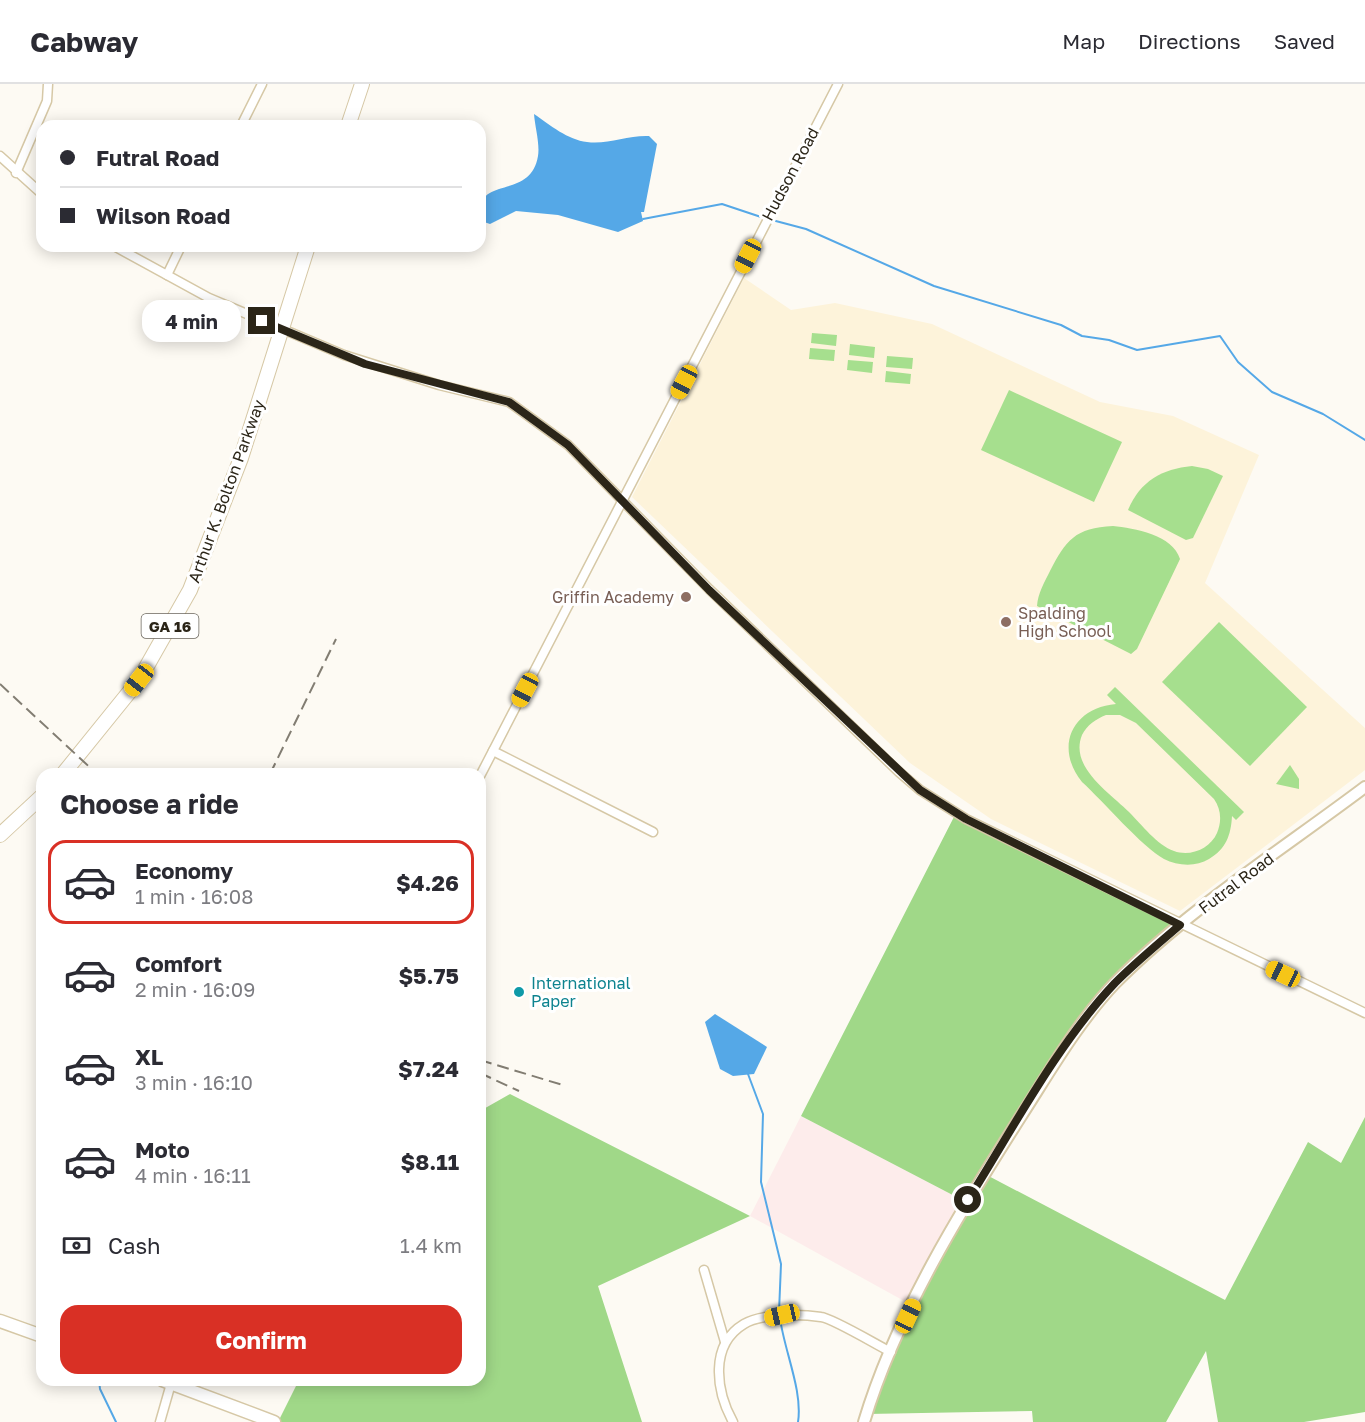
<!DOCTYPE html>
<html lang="en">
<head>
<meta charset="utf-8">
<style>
  body { margin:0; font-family:"Golos Text",sans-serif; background:#f2f2f3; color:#2b2b33; height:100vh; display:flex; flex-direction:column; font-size:22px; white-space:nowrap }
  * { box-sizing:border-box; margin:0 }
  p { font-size:20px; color:#7c7c81 }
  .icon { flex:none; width:33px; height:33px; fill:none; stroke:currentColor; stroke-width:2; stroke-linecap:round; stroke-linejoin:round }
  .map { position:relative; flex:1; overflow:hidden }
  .sheet { position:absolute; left:36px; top:684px; width:450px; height:618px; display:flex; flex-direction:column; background:#fff; border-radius:18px; box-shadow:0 3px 15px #0003 }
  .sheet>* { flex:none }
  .hud { position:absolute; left:36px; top:36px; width:450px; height:132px; border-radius:18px; box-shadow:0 3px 15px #0003; display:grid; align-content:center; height:132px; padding:0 24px; background:#fff }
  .end { position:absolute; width:27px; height:27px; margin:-14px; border:8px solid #2b2518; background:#fff; box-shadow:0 0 0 3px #fff }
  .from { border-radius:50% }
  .bubble { position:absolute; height:42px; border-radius:18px; background:#fff; box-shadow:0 3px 15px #0003; font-size:20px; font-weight:700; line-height:42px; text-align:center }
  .car { position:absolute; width:18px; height:36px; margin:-18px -9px; border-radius:8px; box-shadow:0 0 4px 2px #0007; background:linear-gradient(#f5c518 24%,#345 0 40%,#f5c518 0 76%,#345 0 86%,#f5c518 0) }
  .hud b { display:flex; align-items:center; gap:21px; height:57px; font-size:22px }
  .hud b+b { border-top:2px solid #e1e1e2 }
  .hud i { width:15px; height:15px; background:#2b2b33 }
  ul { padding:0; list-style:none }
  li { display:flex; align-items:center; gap:18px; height:84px; margin:0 12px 9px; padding:0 12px; border:3px solid transparent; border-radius:18px }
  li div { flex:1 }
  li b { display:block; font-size:22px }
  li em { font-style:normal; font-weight:700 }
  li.on { border-color:#d93025 }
  li>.icon { width:54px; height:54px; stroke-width:1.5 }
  h2 { padding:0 24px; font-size:27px; line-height:72px }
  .pay { display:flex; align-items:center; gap:15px; height:66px; padding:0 24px; font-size:22px }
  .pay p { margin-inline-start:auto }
  .cta { display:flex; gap:12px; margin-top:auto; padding:12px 24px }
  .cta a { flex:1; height:69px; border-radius:18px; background:#d93025; color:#fff; font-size:24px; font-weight:700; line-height:69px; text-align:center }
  header { display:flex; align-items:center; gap:36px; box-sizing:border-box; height:84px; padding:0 30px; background:#fff; border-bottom:2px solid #e1e1e2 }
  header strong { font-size:28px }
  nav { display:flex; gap:33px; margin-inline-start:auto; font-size:21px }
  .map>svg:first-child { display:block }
  .commercial { fill:#fdeceb }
  .built { fill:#fdf3da }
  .green { fill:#a6df8e; fill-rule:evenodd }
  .forest { fill:#a0d888 }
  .water { fill:#55a8e7 }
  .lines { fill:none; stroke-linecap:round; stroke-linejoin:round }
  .stream { stroke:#55a8e7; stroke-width:2 }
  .minor-casing { stroke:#d6c8a6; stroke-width:11 }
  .tertiary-casing { stroke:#d6c8a6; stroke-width:14 }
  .secondary-casing { stroke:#d6c8a6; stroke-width:15 }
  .primary-casing { stroke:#d6c8a6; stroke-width:16 }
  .minor { stroke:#fff; stroke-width:8 }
  .tertiary { stroke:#fff; stroke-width:10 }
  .secondary { stroke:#fff; stroke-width:12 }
  .primary { stroke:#fff; stroke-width:14 }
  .rail { stroke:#827d72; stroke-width:2; stroke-dasharray:12 6; stroke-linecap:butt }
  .route { stroke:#2b2518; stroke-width:8 }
  .education-dot { fill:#8d6e63; stroke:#fff; stroke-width:2 }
  .culture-dot { fill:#0f9aa8; stroke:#fff; stroke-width:2 }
  .labels { text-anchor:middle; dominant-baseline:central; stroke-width:6; stroke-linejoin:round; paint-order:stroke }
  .shield { fill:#fff; stroke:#6b665d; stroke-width:1.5 }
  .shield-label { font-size:15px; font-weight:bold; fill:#2b2518 }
  .street-label { font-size:16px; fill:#2b2518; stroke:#fff }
  .education-label { font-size:16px; fill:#785e54; stroke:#fff; text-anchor:end }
  .culture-label { font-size:16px; fill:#0d838f; stroke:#fff; text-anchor:start }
</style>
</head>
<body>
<header>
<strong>Cabway</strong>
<nav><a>Map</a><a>Directions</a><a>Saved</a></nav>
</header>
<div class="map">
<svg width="1365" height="1338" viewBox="0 0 1365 1338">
  <rect width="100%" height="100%" fill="#fdfaf3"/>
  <path class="commercial" d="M801 1032 968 1119 915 1223 750 1132Z"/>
  <path class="built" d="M744 194 791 226 835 219 932 240 1100 318 1173 332 1259 371 1205 499 1365 644V686L1180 827 991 735 910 679 632 413Z"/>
  <g class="green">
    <path d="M812 249 837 251 836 262 811 259Z"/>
    <path d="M850 260 875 263 874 274 849 271Z"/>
    <path d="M810 264 835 266 834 277 809 275Z"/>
    <path d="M887 272 913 274 912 285 886 283Z"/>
    <path d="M848 276 873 278 872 289 847 286Z"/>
    <path d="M886 287 911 290 910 300 885 298Z"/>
    <path d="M1009 306 1122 358 1094 418 981 366Z"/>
    <path d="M1192 382 1208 385 1223 392 1193 454 1186 456 1128 426C1140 397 1162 385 1192 382Z"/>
    <path d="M1113 442C1134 444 1173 451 1180 475L1137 565 1131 570 1037 522C1038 509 1044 499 1050 487 1066 456 1075 444 1113 442Z"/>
    <path d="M1219 538 1307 623 1250 682 1162 598Z"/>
    <path d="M1115 603 1244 728 1236 736 1232 732C1231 751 1226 765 1209 775 1196 783 1178 782 1164 775 1142 763 1103 717 1082 698 1054 663 1072 624 1116 620L1107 611ZM1106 631H1120L1136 639 1214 715C1221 725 1222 737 1217 749 1210 765 1190 773 1174 767 1157 761 1142 741 1129 728 1110 709 1069 683 1082 651 1087 641 1096 635 1106 631Z"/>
    <path d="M1290 681 1299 695V705L1276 700Z"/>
  </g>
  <g class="forest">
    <path d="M956 729 1174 842 1108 904 981 1088 1225 1216 1308 1058 1341 1079 1365 1033V1328L1304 1338H1218L1206 1267 1166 1338H1033L1032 1327 867 1330 915 1223 968 1119 801 1032Z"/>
    <path d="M510 1010 750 1132 598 1202 642 1338H278L299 1296H480V1027Z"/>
  </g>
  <g class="water">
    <path d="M534 30C550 41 568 56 587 58 607 61 628 51 649 52L657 60 644 128H641L643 137 618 148 558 131 516 127 490 140 481 137C472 88 530 119 538 72 540 60 535 43 534 30Z"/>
    <path d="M715 930 767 963 754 990 733 992 720 985 705 938Z"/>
  </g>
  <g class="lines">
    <g class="stream">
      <path d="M643 135 722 120 761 133"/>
      <path d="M772 136 806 145 934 202 1061 241 1082 252 1109 256 1137 266 1220 252 1238 278 1272 308 1323 330 1365 356"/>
      <path d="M748 990 763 1030 761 1098 781 1180 779 1228"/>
      <path d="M780 1234C784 1266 803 1307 798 1338"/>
      <path d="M99 1296 100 1305 116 1338"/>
    </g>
    <g class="minor-casing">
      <g id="minor">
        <path d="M241 42 262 0"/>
        <path d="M0 72 42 110"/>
        <path d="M16 89 47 17 48 0"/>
        <path d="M114 162 209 214 344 271 439 301 509 318 568 361 709 505 899 688 920 706 966 735 1365 929"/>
        <path d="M167 191 181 162"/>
        <path d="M493 667 653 748"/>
        <path d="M480 692 838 0"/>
        <path d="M704 1186 725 1258"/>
        <path d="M160 1338 172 1296"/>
        <path d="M733 1338C716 1307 709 1261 744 1240 762 1229 802 1230 821 1233 832 1234 877 1261 891 1268"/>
      </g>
    </g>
    <g class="tertiary-casing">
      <path id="tertiary" d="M864 1338C896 1231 961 1126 1021 1032 1050 987 1078 938 1115 899 1186 827 1284 764 1365 703"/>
    </g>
    <g class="secondary-casing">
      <g id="secondary">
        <path d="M0 1237 42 1252"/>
        <path d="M162 1296 274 1338"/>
      </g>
    </g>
    <g class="primary-casing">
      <g id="primary">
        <path d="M348 42 362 0"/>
        <path d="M63 690 139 596 190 506 241 374 308 162"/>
        <path d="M0 751 42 712"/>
      </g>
    </g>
    <use href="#minor" class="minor"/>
    <use href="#tertiary" class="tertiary"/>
    <use href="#secondary" class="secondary"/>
    <use href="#primary" class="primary"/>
    <g class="rail">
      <path d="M0 600 97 690"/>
      <path d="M270 690 336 555"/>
      <path d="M480 976 566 1002"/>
      <path d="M480 989 519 1007"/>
    </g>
  </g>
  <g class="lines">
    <path class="route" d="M262 237 365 280 509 318 568 361 709 506 920 706 966 735 1180 841C1158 860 1135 879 1115 899 1058 959 1012 1046 968 1116"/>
  </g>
  <g class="education-dot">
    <circle cx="686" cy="513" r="6"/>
    <circle cx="1006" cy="538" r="6"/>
  </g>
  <circle class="culture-dot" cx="519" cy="908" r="6"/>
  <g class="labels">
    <rect class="shield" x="141.5" y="530" width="57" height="24" rx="4.5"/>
    <g class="shield-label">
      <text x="170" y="542">GA 16</text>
    </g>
    <g class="street-label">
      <text transform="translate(790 90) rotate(-62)">Hudson Road</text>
      <text transform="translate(226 407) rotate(-70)">Arthur K. Bolton Parkway</text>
      <text transform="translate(1236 799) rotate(-37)">Futral Road</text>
    </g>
    <g class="education-label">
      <text x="674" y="513">Griffin Academy</text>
      <text x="1018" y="529" text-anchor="start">Spalding<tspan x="1018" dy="18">High School</tspan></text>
    </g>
    <g class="culture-label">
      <text x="531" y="899">International<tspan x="531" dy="18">Paper</tspan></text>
    </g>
  </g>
</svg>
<i class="end from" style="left:968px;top:1116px"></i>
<i class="end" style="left:262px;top:237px"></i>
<div class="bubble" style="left:142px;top:216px;width:99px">4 min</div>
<i class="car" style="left:748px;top:172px;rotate:207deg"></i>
<i class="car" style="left:684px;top:298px;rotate:208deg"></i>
<i class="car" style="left:139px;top:596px;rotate:218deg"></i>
<i class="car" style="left:525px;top:606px;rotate:208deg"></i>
<i class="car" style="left:1283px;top:890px;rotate:295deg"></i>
<i class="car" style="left:782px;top:1231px;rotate:257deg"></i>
<i class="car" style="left:908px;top:1232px;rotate:25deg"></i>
<div class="hud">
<b><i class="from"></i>Futral Road</b>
<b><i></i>Wilson Road</b>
</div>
<section class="sheet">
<h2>Choose a ride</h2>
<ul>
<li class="on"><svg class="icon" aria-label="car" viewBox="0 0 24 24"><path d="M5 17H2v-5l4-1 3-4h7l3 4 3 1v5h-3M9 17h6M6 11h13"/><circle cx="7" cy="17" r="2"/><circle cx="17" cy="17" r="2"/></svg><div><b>Economy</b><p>1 min · 16:08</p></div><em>$4.26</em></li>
<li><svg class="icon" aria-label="car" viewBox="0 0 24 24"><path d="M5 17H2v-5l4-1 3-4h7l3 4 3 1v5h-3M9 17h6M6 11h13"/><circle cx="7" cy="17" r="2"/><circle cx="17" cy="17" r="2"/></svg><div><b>Comfort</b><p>2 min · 16:09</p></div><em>$5.75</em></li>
<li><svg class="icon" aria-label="car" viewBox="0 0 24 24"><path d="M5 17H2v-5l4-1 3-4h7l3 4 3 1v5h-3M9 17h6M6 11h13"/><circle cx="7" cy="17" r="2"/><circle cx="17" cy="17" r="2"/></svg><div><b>XL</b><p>3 min · 16:10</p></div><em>$7.24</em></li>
<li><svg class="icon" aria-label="car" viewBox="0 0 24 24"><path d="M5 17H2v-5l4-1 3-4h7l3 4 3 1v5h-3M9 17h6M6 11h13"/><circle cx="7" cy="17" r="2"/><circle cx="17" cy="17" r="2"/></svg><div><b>Moto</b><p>4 min · 16:11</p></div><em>$8.11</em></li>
</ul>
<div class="pay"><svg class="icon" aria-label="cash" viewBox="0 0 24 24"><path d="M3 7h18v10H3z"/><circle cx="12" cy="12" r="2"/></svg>Cash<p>1.4 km</p></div>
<div class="cta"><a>Confirm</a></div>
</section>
</div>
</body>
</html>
